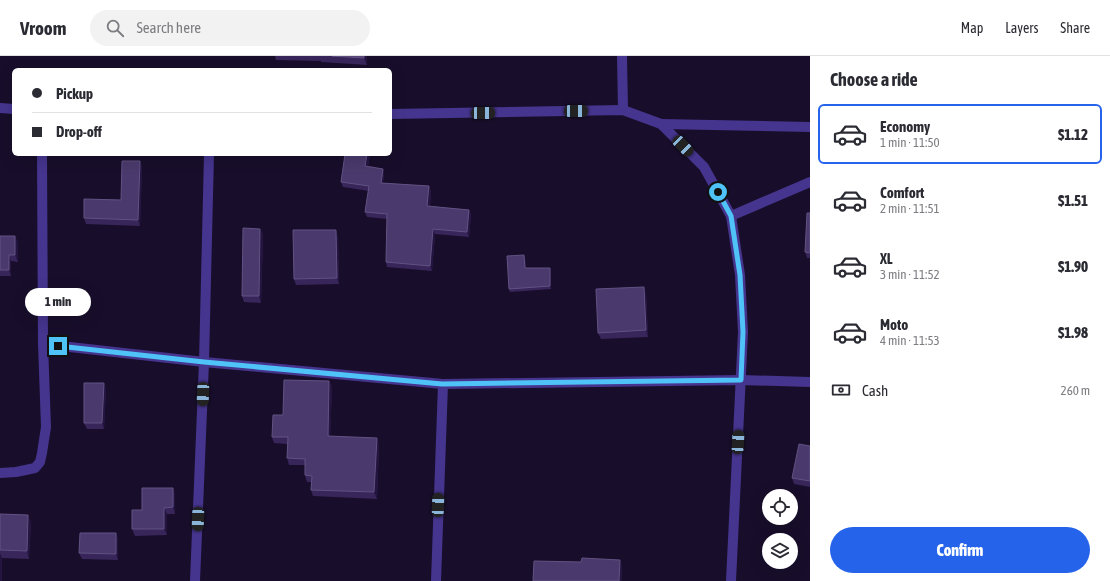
<!DOCTYPE html>
<html lang="en">
<head>
<meta charset="utf-8">
<style>
  body { margin:0; font-family:"Asap Condensed",sans-serif; background:#f2f2f3; color:#2b2b33; height:100vh; display:flex; flex-direction:column; font-size:15px; white-space:nowrap }
  * { box-sizing:border-box; margin:0 }
  p { font-size:13px; color:#7c7c81 }
  .icon { flex:none; width:22px; height:22px; fill:none; stroke:currentColor; stroke-width:2; stroke-linecap:round; stroke-linejoin:round }
  .map { position:relative; flex:1; overflow:hidden }
  .details { display:flex; flex-direction:column; background:#fff; width:300px }
  .details>* { flex:none }
  .top-card { position:absolute; left:12px; top:12px; width:380px; height:88px; border-radius:6px; box-shadow:0 4px 16px #0002; display:grid; align-content:center; height:88px; padding:0 20px; background:#fff }
  .controls { position:absolute; left:762px; top:433px; display:grid; gap:8px }
  .controls a { display:grid; place-items:center; width:36px; height:36px; border-radius:50%; background:#fff; box-shadow:0 4px 16px #0002; font-size:20px }
  .end { position:absolute; width:18px; height:18px; margin:-9px; border:5px solid #4fc3f7; background:#111; box-shadow:0 0 0 2px #111 }
  .from { border-radius:50% }
  .bubble { position:absolute; height:28px; border-radius:14px; background:#fff; box-shadow:0 4px 16px #0002; font-size:13px; font-weight:800; line-height:28px; text-align:center }
  .car { position:absolute; width:12px; height:24px; margin:-12px -6px; border-radius:5px; box-shadow:0 0 3px 1px #0007; background:linear-gradient(#222 24%,#8ab4d8 0 40%,#222 0 76%,#8ab4d8 0 86%,#222 0) }
  .top-card b { display:flex; align-items:center; gap:14px; height:38px; font-size:15px }
  .top-card b+b { border-top:1px solid #e1e1e2 }
  .top-card i { width:10px; height:10px; background:#2b2b33 }
  ul { padding:0; list-style:none }
  li { display:flex; align-items:center; gap:12px; height:60px; margin:0 8px 6px; padding:0 12px; border:2px solid transparent; border-radius:6px }
  li div { flex:1 }
  li b { display:block; font-size:15px }
  li em { font-style:normal; font-weight:800 }
  li.selected { border-color:#2563eb }
  li>.icon { width:36px; height:36px; stroke-width:1.5 }
  h2 { padding:0 20px; font-size:18px; line-height:48px }
  .pay { display:flex; align-items:center; gap:10px; height:44px; padding:0 20px; font-size:15px }
  .pay p { margin-inline-start:auto }
  .button { display:flex; gap:8px; margin-top:auto; padding:8px 20px }
  .button a { flex:1; height:46px; border-radius:24px; background:#2563eb; color:#fff; font-size:16px; font-weight:800; line-height:46px; text-align:center }
  header { display:flex; align-items:center; gap:24px; box-sizing:border-box; height:56px; padding:0 20px; background:#fff; border-bottom:1px solid #e1e1e2 }
  header strong { font-size:19px }
  nav { display:flex; gap:22px; margin-inline-start:auto; font-size:14px }
  .search { width:280px; height:36px; background:#f2f2f3; display:flex; align-items:center; gap:10px; box-sizing:border-box; padding:0 14px; border-radius:22px; color:#7c7c81; font-size:15px }
  main { display:flex; flex:1; min-height:0 }
  .map>svg:first-child { display:block }
  .lines { fill:none; stroke-linecap:round; stroke-linejoin:round }
  .street { stroke:#46358e; stroke-width:10 }
  .wall { fill:#38255a }
  .shaded-wall { fill:#231440 }
  .building { fill:#4a396c; stroke:#625283 }
  .route { stroke:#4fc3f7; stroke-width:5 }
</style>
</head>
<body>
<header>
<strong>Vroom</strong>
<div class="search"><svg class="icon" aria-label="search" viewBox="0 0 24 24"><circle cx="10" cy="10" r="6"/><path d="M15 15l6 6"/></svg>Search here</div>
<nav><a>Map</a><a>Layers</a><a>Share</a></nav>
</header>
<main>
<div class="map">
<svg width="810" height="525" viewBox="0 0 810 525">
  <rect width="100%" height="100%" fill="#180e2b"/>
  <g class="lines">
    <g class="street">
      <path d="M622 0 623 54"/>
      <path d="M0 52 14 53"/>
      <path d="M390 58 623 54 661 68 704 111 731 160 740 219 743 276 731 525"/>
      <path d="M661 68 810 71"/>
      <path d="M731 160 810 126"/>
      <path d="M43 288 204 306 443 328 741 324 810 326"/>
      <path d="M0 417 16 416 35 412 40 406 42 397 46 371 43 288 42 98"/>
      <path d="M195 525 204 306 209 98"/>
      <path d="M436 525 443 328"/>
    </g>
  </g>
  <g class="wall">
    <path d="M275 0H367V9L321 6V5L276 4Z"/>
    <path d="M370 98 368 110 383 113 384 118 383 127 429 130 431 136 430 150 469 154 471 159 469 181 435 178 432 215 387 211 386 206 387 163 367 161 365 156 369 135 343 131 341 126Z"/>
    <path d="M140 105 142 111 140 170 86 168 84 162 121 144Z"/>
    <path d="M810 157V202H807L805 196Z"/>
    <path d="M260 173 263 179 261 247 244 246 242 240Z"/>
    <path d="M0 180 18 186V206L11 205V220H0Z"/>
    <path d="M338 180 339 228 296 229 294 223Z"/>
    <path d="M524 199 525 202 526 212 551 216V233L510 236 509 233Z"/>
    <path d="M646 237 648 281 601 283 598 277Z"/>
    <path d="M329 325 332 331 330 380 379 388 377 443 313 440 311 434V426H307L305 419V409H289L287 402V388L274 387 272 381 283 359Z"/>
    <path d="M106 333 104 373H87L84 367Z"/>
    <path d="M810 390V431L794 428 792 422Z"/>
    <path d="M173 432 175 438V458H167V479L135 480 132 473 142 454Z"/>
    <path d="M0 458 28 459 31 467 29 503 2 502 0 525Z"/>
    <path d="M116 477 118 484V504L82 503 79 497Z"/>
  </g>
  <g class="shaded-wall">
    <path d="M364 0H367V9L364 2Z"/>
    <path d="M367 98H370L367 115 365 110Z"/>
    <path d="M140 105 142 111 140 170 138 164Z"/>
    <path d="M383 113 384 118 382 132 381 127Z"/>
    <path d="M429 130 431 136 429 155 427 150Z"/>
    <path d="M469 154 471 159 469 181 467 176Z"/>
    <path d="M260 173 263 179 261 247 259 240Z"/>
    <path d="M433 173 435 178 432 215 430 210Z"/>
    <path d="M336 174 338 180 339 228 337 222Z"/>
    <path d="M15 180 18 186V206L15 199Z"/>
    <path d="M9 199 11 205V220L9 214Z"/>
    <path d="M524 199 525 202 526 215 525 212Z"/>
    <path d="M550 212 551 216V233L550 230Z"/>
    <path d="M644 231 646 237 648 281 646 274Z"/>
    <path d="M329 325 332 331 330 386 328 380Z"/>
    <path d="M104 327 106 333 104 373 102 367Z"/>
    <path d="M377 382 379 388 377 443 374 436Z"/>
    <path d="M173 432 175 438V458L173 451Z"/>
    <path d="M164 452 167 458V479L164 473Z"/>
    <path d="M28 459 31 467 29 503 27 495Z"/>
    <path d="M116 477 118 484V504L116 498Z"/>
    <path d="M0 497 2 502V525H0Z"/>
    <path d="M620 504 622 510V525H619Z"/>
  </g>
  <g class="building">
    <path d="M332 0H364V2Z"/>
    <path d="M345 98H367L365 110 383 113 381 127 429 130 427 150 469 154 467 176 433 173 430 210 386 206 387 158 365 156 369 130 341 126Z"/>
    <path d="M122 105H140L138 164 84 162V143L121 144Z"/>
    <path d="M807 157H810V197L805 196Z"/>
    <path d="M243 172 260 173 259 240H242Z"/>
    <path d="M293 174H336L337 222 294 223Z"/>
    <path d="M0 180H15V199H9V214H0Z"/>
    <path d="M524 199 525 212H550V230L509 233 507 200Z"/>
    <path d="M644 231 646 274 598 277 596 233Z"/>
    <path d="M284 324 329 325 328 380 377 382 374 436 311 434 312 420 305 419V403L287 402 288 381H272L273 359H283Z"/>
    <path d="M84 327H104L102 367H84Z"/>
    <path d="M799 388 810 390V425L792 422Z"/>
    <path d="M142 432H173V451L164 452V473H132V454H142Z"/>
    <path d="M0 458 28 459 27 495 0 494Z"/>
    <path d="M80 477H116V498L79 497Z"/>
    <path d="M582 502 620 504 619 525H533L534 505 581 506Z"/>
  </g>
  <g class="lines">
    <path class="route" d="M58 290 204 306 442 328 741 324 743 276 740 219 731 160 718 136"/>
  </g>
</svg>
<div class="controls">
<a><svg class="icon" aria-label="locate" viewBox="0 0 24 24"><circle cx="12" cy="12" r="6"/><path d="M12 2v4M12 18v4M2 12h4M18 12h4"/></svg></a>
<a><svg class="icon" aria-label="layers" viewBox="0 0 24 24"><path d="M12 4l9 5-9 5-9-5zM3 14l9 5 9-5"/></svg></a>
</div>
<i class="end from" style="left:718px;top:136px"></i>
<i class="end" style="left:58px;top:290px"></i>
<div class="bubble" style="left:25px;top:232px;width:66px">1 min</div>
<i class="car" style="left:576px;top:55px;rotate:89deg"></i>
<i class="car" style="left:483px;top:57px;rotate:89deg"></i>
<i class="car" style="left:683px;top:90px;rotate:135deg"></i>
<i class="car" style="left:203px;top:338px;rotate:182deg"></i>
<i class="car" style="left:738px;top:386px;rotate:3deg"></i>
<i class="car" style="left:438px;top:449px;rotate:2deg"></i>
<i class="car" style="left:198px;top:463px;rotate:182deg"></i>
<div class="top-card">
<b><i class="from"></i>Pickup</b>
<b><i></i>Drop-off</b>
</div>
</div>
<section class="details">
<h2>Choose a ride</h2>
<ul>
<li class="selected"><svg class="icon" aria-label="car" viewBox="0 0 24 24"><path d="M5 17H2v-5l4-1 3-4h7l3 4 3 1v5h-3M9 17h6M6 11h13"/><circle cx="7" cy="17" r="2"/><circle cx="17" cy="17" r="2"/></svg><div><b>Economy</b><p>1 min · 11:50</p></div><em>$1.12</em></li>
<li><svg class="icon" aria-label="car" viewBox="0 0 24 24"><path d="M5 17H2v-5l4-1 3-4h7l3 4 3 1v5h-3M9 17h6M6 11h13"/><circle cx="7" cy="17" r="2"/><circle cx="17" cy="17" r="2"/></svg><div><b>Comfort</b><p>2 min · 11:51</p></div><em>$1.51</em></li>
<li><svg class="icon" aria-label="car" viewBox="0 0 24 24"><path d="M5 17H2v-5l4-1 3-4h7l3 4 3 1v5h-3M9 17h6M6 11h13"/><circle cx="7" cy="17" r="2"/><circle cx="17" cy="17" r="2"/></svg><div><b>XL</b><p>3 min · 11:52</p></div><em>$1.90</em></li>
<li><svg class="icon" aria-label="car" viewBox="0 0 24 24"><path d="M5 17H2v-5l4-1 3-4h7l3 4 3 1v5h-3M9 17h6M6 11h13"/><circle cx="7" cy="17" r="2"/><circle cx="17" cy="17" r="2"/></svg><div><b>Moto</b><p>4 min · 11:53</p></div><em>$1.98</em></li>
</ul>
<div class="pay"><svg class="icon" aria-label="cash" viewBox="0 0 24 24"><path d="M3 7h18v10H3z"/><circle cx="12" cy="12" r="2"/></svg>Cash<p>260 m</p></div>
<div class="button"><a>Confirm</a></div>
</section>
</main>
</body>
</html>
